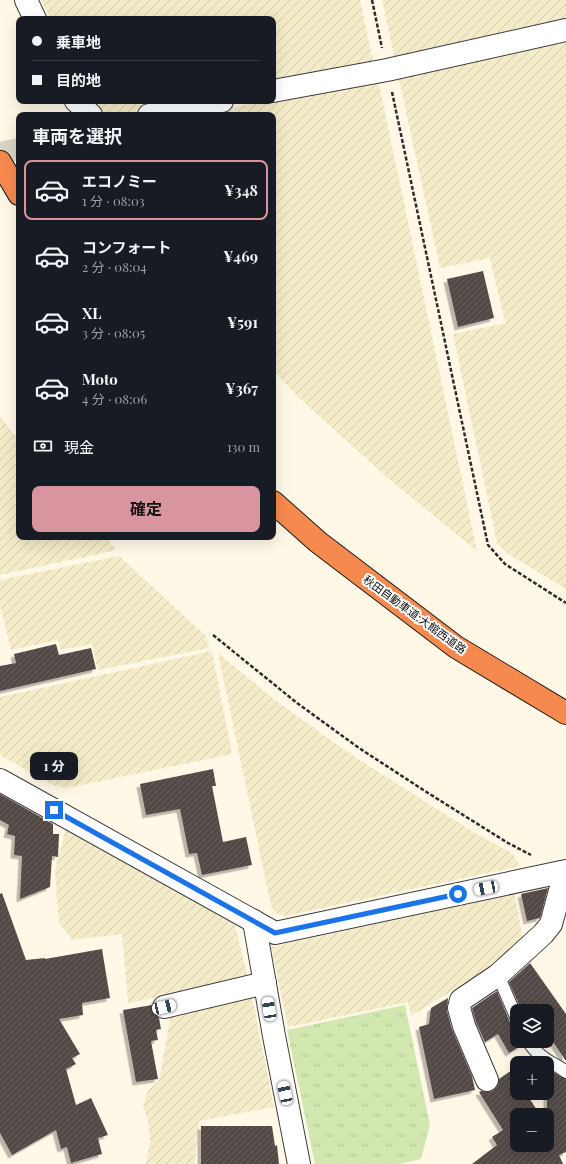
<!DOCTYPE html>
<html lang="ja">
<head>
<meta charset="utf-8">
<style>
  body { margin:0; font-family:"Playfair Display","Noto Sans JP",serif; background:#242831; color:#f1f3f6; height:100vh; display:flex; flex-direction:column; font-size:15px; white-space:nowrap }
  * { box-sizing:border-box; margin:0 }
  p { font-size:13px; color:#9ea1a6 }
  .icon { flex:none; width:22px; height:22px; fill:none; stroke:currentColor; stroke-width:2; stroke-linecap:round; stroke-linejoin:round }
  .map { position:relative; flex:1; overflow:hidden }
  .sheet { position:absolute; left:16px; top:112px; width:260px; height:428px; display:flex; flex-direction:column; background:#171b24; border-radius:8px; box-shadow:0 4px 16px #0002 }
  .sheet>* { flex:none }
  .banner { position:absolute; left:16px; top:16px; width:260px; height:88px; border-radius:8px; box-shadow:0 4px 16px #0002; display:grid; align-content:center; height:88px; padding:0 16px; background:#171b24 }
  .buttons { position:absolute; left:510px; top:1004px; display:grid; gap:8px }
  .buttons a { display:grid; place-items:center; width:44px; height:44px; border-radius:8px; background:#171b24; box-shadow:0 4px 16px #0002; font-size:20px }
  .end { position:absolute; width:18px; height:18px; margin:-9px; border:5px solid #1a73e8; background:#fff; box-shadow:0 0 0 2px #fff }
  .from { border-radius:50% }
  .bubble { position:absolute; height:28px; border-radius:8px; background:#171b24; box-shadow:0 4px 16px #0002; font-size:13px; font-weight:700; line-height:28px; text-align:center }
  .car { position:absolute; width:12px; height:24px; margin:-12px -6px; border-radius:5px; box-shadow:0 0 3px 1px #0007; background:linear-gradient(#fff 24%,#345 0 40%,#fff 0 76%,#345 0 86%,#fff 0) }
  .banner b { display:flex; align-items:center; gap:14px; height:38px; font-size:15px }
  .banner b+b { border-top:1px solid #363941 }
  .banner i { width:10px; height:10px; background:#f1f3f6 }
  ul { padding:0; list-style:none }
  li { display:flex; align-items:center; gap:12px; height:60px; margin:0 8px 6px; padding:0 8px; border:2px solid transparent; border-radius:8px }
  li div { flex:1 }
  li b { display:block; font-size:15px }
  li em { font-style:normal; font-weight:700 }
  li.active { border-color:#d895a0 }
  li>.icon { width:36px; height:36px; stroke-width:1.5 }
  h2 { padding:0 16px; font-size:18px; line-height:48px }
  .pay { display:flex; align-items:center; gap:10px; height:44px; padding:0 16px; font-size:15px }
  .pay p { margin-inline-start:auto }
  .primary-button { display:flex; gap:8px; margin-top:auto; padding:8px 16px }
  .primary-button a { flex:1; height:46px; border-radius:8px; background:#d895a0; color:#111; font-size:16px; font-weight:700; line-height:46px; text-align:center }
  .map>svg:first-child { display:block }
  .farmland { fill:url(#farmland-furrows) }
  .park { fill:url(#park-tufts) }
  .building { fill:url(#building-hatch); filter:url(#shadow) }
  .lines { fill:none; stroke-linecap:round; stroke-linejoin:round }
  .minor-tunnel { stroke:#dad4c6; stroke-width:22; stroke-dasharray:22 11; stroke-linecap:butt }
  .service-casing { stroke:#3d3d3d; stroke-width:14 }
  .minor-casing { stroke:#3d3d3d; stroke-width:24 }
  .motorway-casing { stroke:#1b1b1b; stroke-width:24 }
  .path { stroke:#2c2c2c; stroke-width:2.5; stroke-dasharray:4 2; stroke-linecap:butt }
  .service { stroke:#fff; stroke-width:12 }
  .minor { stroke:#fff; stroke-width:22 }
  .motorway { stroke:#f68a4e; stroke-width:22 }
  .route { stroke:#1a73e8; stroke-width:5 }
  .labels { text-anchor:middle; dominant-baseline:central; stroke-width:4; stroke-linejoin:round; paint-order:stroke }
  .street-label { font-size:11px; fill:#0a0a0a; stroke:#fff }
</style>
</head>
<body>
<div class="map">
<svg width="566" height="1164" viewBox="0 0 566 1164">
  <defs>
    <pattern id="farmland-furrows" width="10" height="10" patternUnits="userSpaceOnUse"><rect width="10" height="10" fill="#f4ecc8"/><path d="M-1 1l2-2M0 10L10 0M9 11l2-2" fill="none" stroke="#d0c9aa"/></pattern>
    <pattern id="park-tufts" width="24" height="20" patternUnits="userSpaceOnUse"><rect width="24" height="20" fill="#d3e8b1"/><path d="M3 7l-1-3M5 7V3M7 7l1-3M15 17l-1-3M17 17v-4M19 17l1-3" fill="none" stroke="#b4c697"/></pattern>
    <pattern id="building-hatch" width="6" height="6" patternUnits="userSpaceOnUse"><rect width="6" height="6" fill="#524a46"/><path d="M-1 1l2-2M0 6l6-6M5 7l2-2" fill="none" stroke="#66605c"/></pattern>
    <filter id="shadow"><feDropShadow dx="-3.5" dy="3.5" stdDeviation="0" flood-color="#0004"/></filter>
  </defs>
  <rect width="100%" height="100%" fill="#fff8e7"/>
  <g class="farmland">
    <path d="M41 0H360L374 65 273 85V19H51Z"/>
    <path d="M382 0H566V22L395 60Z"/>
    <path d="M566 39V589L505 552 497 543 453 334 505 323 490 258 440 268 398 75Z"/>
    <path d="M378 79 477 551 389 479 298 397 273 370V115H193L265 101H273Z"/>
    <path d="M95 101H193L123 115H102Z"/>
    <path d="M0 417 19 440V537H105L117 550 0 575Z"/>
    <path d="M119 556 205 635 209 648 98 670 92 644 61 650 58 640 11 650 0 606V580Z"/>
    <path d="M212 651 232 754 67 788 53 785 0 755V697Z"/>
    <path d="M218 653 275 700 347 752 475 833 513 854 520 866 285 916 277 914 271 906Z"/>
    <path d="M66 828 235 925 248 978 128 1003 122 934 72 940 59 923 55 871Z"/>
    <path d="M515 894 524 946 411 1016 408 1002 288 1027 271 947Z"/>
    <path d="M252 997 274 1107 199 1121 195 1164H146L150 1142 148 1121 143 1107 148 1090 159 1081 171 1014Z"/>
  </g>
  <path class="park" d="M405 1005 430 1125 421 1159 399 1164H315L287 1030Z"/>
  <g class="building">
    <path d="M483 271 494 318 458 327 447 279Z"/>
    <path d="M56 644 59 655 91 648 96 669 0 691V666L16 663 14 654Z"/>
    <path d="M213 769 216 786H212L223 842 246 837 252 865 202 875 197 853 189 854 180 809 146 815 140 784Z"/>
    <path d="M0 794 53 824V834H59L58 857 52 856 50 887 20 899 22 856 14 855 15 836 7 834 9 825 0 820Z"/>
    <path d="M548 888 540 918 527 921 521 894Z"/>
    <path d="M2 893 26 960 45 958V959L102 949 110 998 82 1003 83 1015 59 1019 80 1054 72 1058 76 1064 66 1069 76 1105 91 1098 108 1135 98 1138 102 1154 71 1163 67 1147 61 1149 56 1130 12 1155 0 1133V894Z"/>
    <path d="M530 963 566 1014V1061L547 1033V1011H522L509 982Z"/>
    <path d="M497 991 510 1022 513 1025 517 1026V1041H521L522 1045 509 1053 498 1034 485 1042 476 1022 472 1008Z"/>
    <path d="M448 998 447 1011 452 1029 472 1076 475 1090 434 1099 419 1027 429 1024 431 1008Z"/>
    <path d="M152 1005V1010L155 1015 159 1018 161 1029 156 1030 158 1040 151 1041 158 1079 136 1082 123 1010Z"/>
    <path d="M512 1070 517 1078V1093H526L540 1115H517V1145H547V1074L551 1071 566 1079V1152L559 1155 563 1164H472L497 1145 492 1137 503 1130 479 1092 481 1091 486 1092 492 1091 497 1087 499 1079Z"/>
    <path d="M201 1126H272L275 1146 277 1145 279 1164H201Z"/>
  </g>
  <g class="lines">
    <path class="minor-tunnel" d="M0 153 19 149"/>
    <g class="service-casing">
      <g id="service">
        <path d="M498 975 517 1019"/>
        <path d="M528 1041C533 1049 539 1055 547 1060 553 1064 560 1067 566 1072"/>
      </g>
    </g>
    <g class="minor-casing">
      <g id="minor">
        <path d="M26 0 35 19"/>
        <path d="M273 91 387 70 566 30"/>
        <path d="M76 101 91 115"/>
        <path d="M149 115 222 101"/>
        <path d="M0 780 275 933 566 871"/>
        <path d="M254 921 274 1036 299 1164"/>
        <path d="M164 1007 265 983"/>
        <path d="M487 1080 464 1026 459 1008 461 1000 498 975 543 934 551 924 561 887 563 872"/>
      </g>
    </g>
    <g class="motorway-casing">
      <g id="motorway">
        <path d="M0 162 19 194"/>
        <path d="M273 502 318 542 456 647 566 713"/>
      </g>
    </g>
    <g class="path">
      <path d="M372 0 382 48"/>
      <path d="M392 92 488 545 505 564 566 603"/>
      <path d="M213 635 297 703 359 748 428 793 508 843 531 855"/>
    </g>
    <use href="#service" class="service"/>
    <use href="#minor" class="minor"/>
    <use href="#motorway" class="motorway"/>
  </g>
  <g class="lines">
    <path class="route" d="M54 810 275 933 458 894"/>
  </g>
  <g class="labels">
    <g class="street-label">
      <text transform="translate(415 614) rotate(36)">秋田自動車道;大館西道路</text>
    </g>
  </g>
</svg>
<div class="buttons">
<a><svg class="icon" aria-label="layers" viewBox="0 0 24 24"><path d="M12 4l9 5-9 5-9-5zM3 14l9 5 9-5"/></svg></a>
<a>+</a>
<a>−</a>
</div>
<i class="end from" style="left:458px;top:894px"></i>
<i class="end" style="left:54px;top:810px"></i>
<div class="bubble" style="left:30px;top:752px;width:48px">1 分</div>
<i class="car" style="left:486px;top:888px;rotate:259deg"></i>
<i class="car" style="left:164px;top:1007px;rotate:77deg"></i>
<i class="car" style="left:269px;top:1009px;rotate:351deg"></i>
<i class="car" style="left:285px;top:1093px;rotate:348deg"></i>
<div class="banner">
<b><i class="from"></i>乗車地</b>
<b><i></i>目的地</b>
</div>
<section class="sheet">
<h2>車両を選択</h2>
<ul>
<li class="active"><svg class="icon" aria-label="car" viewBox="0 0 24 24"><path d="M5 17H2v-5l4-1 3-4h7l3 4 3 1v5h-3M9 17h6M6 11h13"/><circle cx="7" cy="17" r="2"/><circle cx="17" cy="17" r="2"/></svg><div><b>エコノミー</b><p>1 分 · 08:03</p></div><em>¥348</em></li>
<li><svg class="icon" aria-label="car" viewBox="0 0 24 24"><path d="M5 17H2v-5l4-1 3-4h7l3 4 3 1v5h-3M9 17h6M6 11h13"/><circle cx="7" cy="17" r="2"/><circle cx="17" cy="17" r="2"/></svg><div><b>コンフォート</b><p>2 分 · 08:04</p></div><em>¥469</em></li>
<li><svg class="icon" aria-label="car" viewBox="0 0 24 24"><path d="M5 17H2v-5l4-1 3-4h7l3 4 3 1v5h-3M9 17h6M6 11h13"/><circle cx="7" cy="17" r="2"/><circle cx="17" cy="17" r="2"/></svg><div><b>XL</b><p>3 分 · 08:05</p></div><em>¥591</em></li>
<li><svg class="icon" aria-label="car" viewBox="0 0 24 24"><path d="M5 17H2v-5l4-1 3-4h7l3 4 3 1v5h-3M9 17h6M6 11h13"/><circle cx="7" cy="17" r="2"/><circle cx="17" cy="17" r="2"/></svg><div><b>Moto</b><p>4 分 · 08:06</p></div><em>¥367</em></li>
</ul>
<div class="pay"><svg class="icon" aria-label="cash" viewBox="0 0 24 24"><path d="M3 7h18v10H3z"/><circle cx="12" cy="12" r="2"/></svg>現金<p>130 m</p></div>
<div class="primary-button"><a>確定</a></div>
</section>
</div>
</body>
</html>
